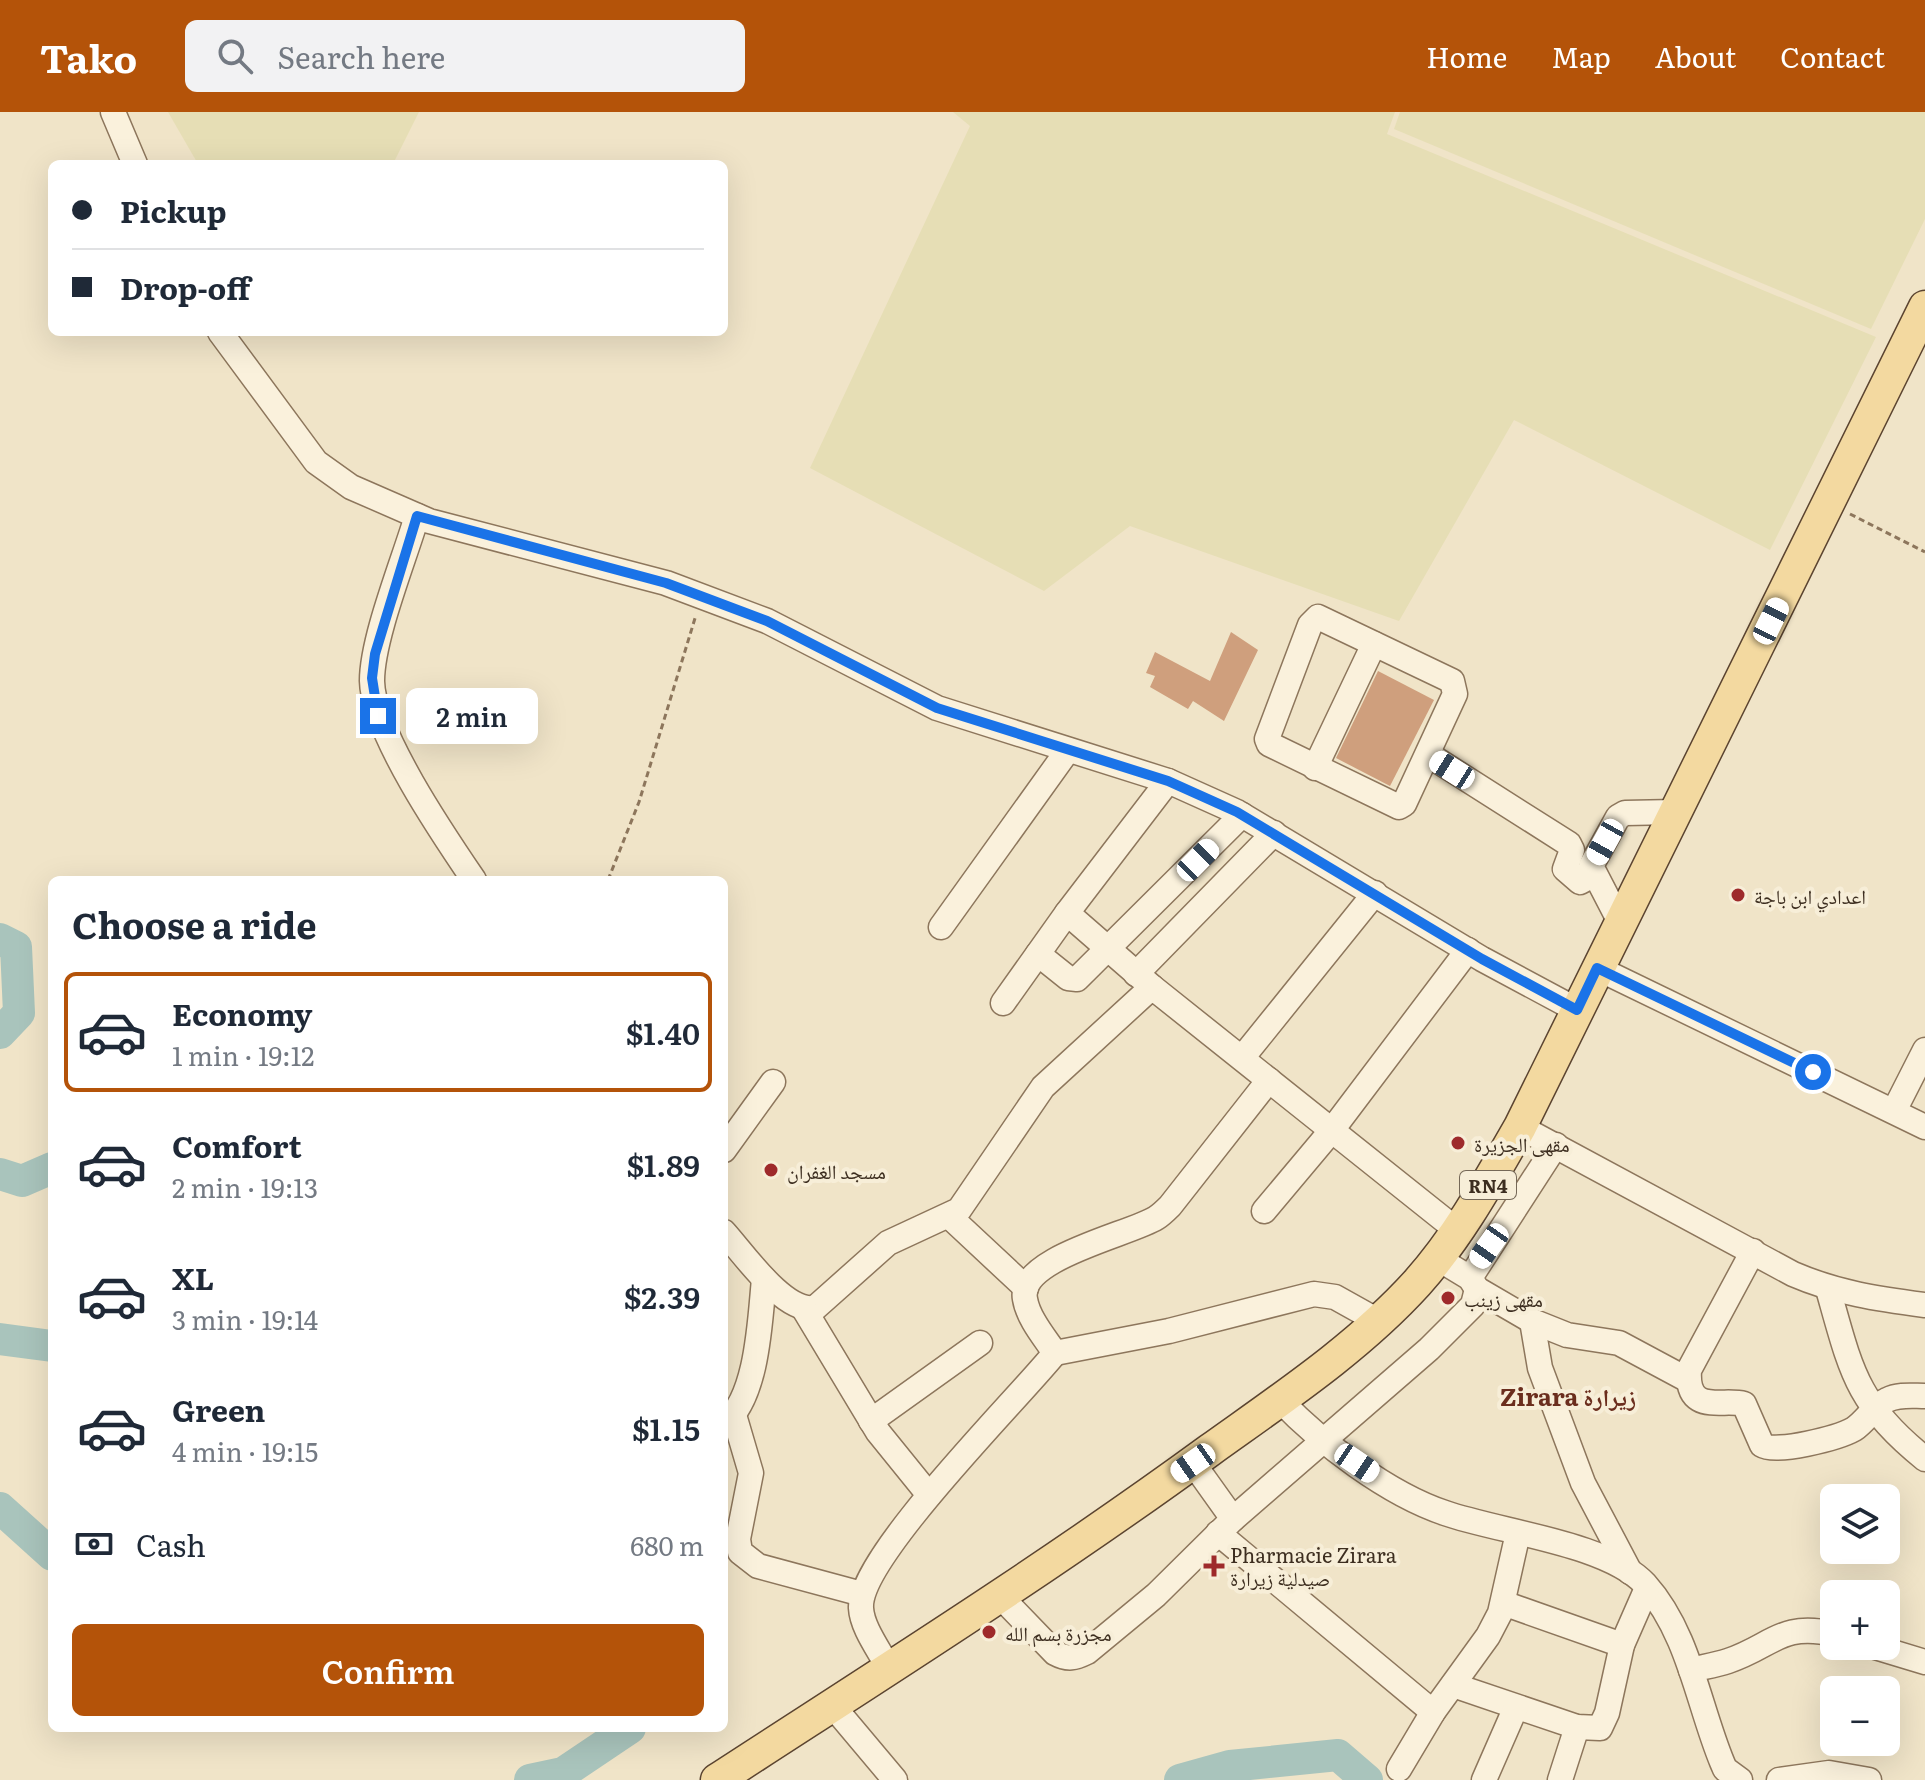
<!DOCTYPE html>
<html lang="en">
<head>
<meta charset="utf-8">
<style>
  body { margin:0; font-family:Literata,"Noto Naskh Arabic",serif; background:#f2f2f3; color:#1f2937; height:100vh; display:flex; flex-direction:column; font-size:30px; white-space:nowrap }
  * { box-sizing:border-box; margin:0 }
  p { font-size:26px; color:#747a83 }
  .icon { flex:none; width:44px; height:44px; fill:none; stroke:currentColor; stroke-width:2; stroke-linecap:round; stroke-linejoin:round }
  .map { position:relative; flex:1; overflow:hidden }
  .details { position:absolute; left:48px; top:764px; width:680px; height:856px; display:flex; flex-direction:column; background:#fff; border-radius:12px; box-shadow:0 8px 32px #0002 }
  .details>* { flex:none }
  .banner { position:absolute; left:48px; top:48px; width:680px; height:176px; border-radius:12px; box-shadow:0 8px 32px #0002; display:grid; align-content:center; height:176px; padding:0 24px; background:#fff }
  .tools { position:absolute; left:1820px; top:1372px; display:grid; gap:16px }
  .tools a { display:grid; place-items:center; width:80px; height:80px; border-radius:12px; background:#fff; box-shadow:0 8px 32px #0002; font-size:40px }
  .end { position:absolute; width:36px; height:36px; margin:-18px; border:10px solid #1a73e8; background:#fff; box-shadow:0 0 0 4px #fff }
  .from { border-radius:50% }
  .bubble { position:absolute; height:56px; border-radius:12px; background:#fff; box-shadow:0 8px 32px #0002; font-size:26px; font-weight:600; line-height:56px; text-align:center }
  .car { position:absolute; width:24px; height:48px; margin:-24px -12px; border-radius:10px; box-shadow:0 0 6px 2px #0007; background:linear-gradient(#fff 24%,#345 0 40%,#fff 0 76%,#345 0 86%,#fff 0) }
  .banner b { display:flex; align-items:center; gap:28px; height:76px; font-size:30px }
  .banner b+b { border-top:2px solid #e0e1e3 }
  .banner i { width:20px; height:20px; background:#1f2937 }
  ul { padding:0; list-style:none }
  li { display:flex; align-items:center; gap:24px; height:120px; margin:0 16px 12px; padding:0 8px; border:4px solid transparent; border-radius:12px }
  li div { flex:1 }
  li b { display:block; font-size:30px }
  li em { font-style:normal; font-weight:600 }
  li.current { border-color:#b45309 }
  li>.icon { width:72px; height:72px; stroke-width:1.5 }
  h2 { padding:0 24px; font-size:36px; line-height:96px }
  .pay { display:flex; align-items:center; gap:20px; height:88px; padding:0 24px; font-size:30px }
  .pay p { margin-inline-start:auto }
  .button { display:flex; gap:16px; margin-top:auto; padding:16px 24px }
  .button a { flex:1; height:92px; border-radius:12px; background:#b45309; color:#fff; font-size:32px; font-weight:600; line-height:92px; text-align:center }
  header { display:flex; align-items:center; gap:48px; box-sizing:border-box; height:112px; padding:0 40px; background:#b45309; color:#fff }
  header strong { font-size:38px }
  nav { display:flex; gap:44px; margin-inline-start:auto; font-size:28px }
  .search { width:560px; height:72px; background:#f2f2f3; display:flex; align-items:center; gap:20px; box-sizing:border-box; padding:0 28px; border-radius:12px; color:#747a83; font-size:30px }
  .map>svg:first-child { display:block }
  .farmland { fill:#e6deb5 }
  .lines { fill:none; stroke-linecap:round; stroke-linejoin:round }
  .river { stroke:#a9c4bc; stroke-width:32 }
  .building { fill:#cf9f7d }
  .minor-casing { stroke:#8d765c; stroke-width:27 }
  .major-casing { stroke:#5b4430; stroke-width:35 }
  .path { stroke:#8d765c; stroke-width:3; stroke-dasharray:6 4; stroke-linecap:butt }
  .minor { stroke:#faf1dc; stroke-width:24 }
  .major { stroke:#f3d9a0; stroke-width:32 }
  .route { stroke:#1a73e8; stroke-width:10 }
  .poi-dot { fill:#9e2a2b; stroke:#f7eed8; stroke-width:3 }
  .labels { text-anchor:middle; dominant-baseline:central; stroke-width:8; stroke-linejoin:round; paint-order:stroke }
  .shield { fill:#f7eed8; stroke:#756857; stroke-width:2 }
  .shield-label { font-size:18px; font-weight:bold; fill:#3d2e20 }
  .poi-label { font-size:20px; fill:#3d2e20; stroke:#f7eed8; text-anchor:start }
  .quarter-label { font-size:24px; font-weight:bold; fill:#6b2e1e; stroke:#f7eed8 }
</style>
</head>
<body>
<header>
<strong>Tako</strong>
<div class="search"><svg class="icon" aria-label="search" viewBox="0 0 24 24"><circle cx="10" cy="10" r="6"/><path d="M15 15l6 6"/></svg>Search here</div>
<nav><a>Home</a><a>Map</a><a>About</a><a>Contact</a></nav>
</header>
<div class="map">
<svg width="1925" height="1668" viewBox="0 0 1925 1668">
  <rect width="100%" height="100%" fill="#f0e4c8"/>
  <g class="farmland">
    <path d="M168 0H419L393 52H198Z"/>
    <path d="M953 0H1395L1387 22 1876 225 1770 438 1514 308 1399 509 1130 414 1044 479 810 356 970 14Z"/>
    <path d="M1400 0H1925V107L1871 217 1394 17Z"/>
  </g>
  <g class="lines">
    <g class="river">
      <path d="M0 827 16 835 19 901 0 921"/>
      <path d="M0 1062 22 1069 52 1056"/>
      <path d="M0 1227 52 1234"/>
      <path d="M0 1396 52 1443"/>
      <path d="M530 1668 563 1661 630 1616"/>
      <path d="M1180 1668 1230 1654 1338 1643 1367 1668"/>
    </g>
  </g>
  <g class="building">
    <path d="M1231 520 1258 538 1224 609 1193 589 1188 597 1150 575 1155 564 1146 561 1155 540 1210 569Z"/>
    <path d="M1378 559 1434 588 1390 674 1336 646Z"/>
  </g>
  <g class="lines">
    <g class="minor-casing">
      <g id="minor">
        <path d="M113 0 135 52"/>
        <path d="M220 220 316 350 351 375 429 409 666 471 767 509 937 596 1168 669 1237 700 1482 847 1577 898"/>
        <path d="M417 404C404 448 372 526 372 569 373 620 444 724 474 768"/>
        <path d="M1318 505 1452 569 1455 582 1404 692 1399 695 1269 632 1267 627 1310 513Z"/>
        <path d="M1429 643 1569 732 1572 738 1565 757 1580 770 1593 763"/>
        <path d="M1315 656 1374 532"/>
        <path d="M1620 810 1591 754 1618 705 1625 701 1675 700"/>
        <path d="M941 815 1068 638"/>
        <path d="M1038 842 1068 866 1077 867 1242 703"/>
        <path d="M1597 856 1925 1015"/>
        <path d="M1136 862 1274 721"/>
        <path d="M1152 875 1067 801 1168 669"/>
        <path d="M1003 891 1067 801"/>
        <path d="M1242 946 1375 781"/>
        <path d="M1894 999 1925 938"/>
        <path d="M1520 1015 1793 1162C1837 1181 1878 1187 1925 1193"/>
        <path d="M724 1038 773 970"/>
        <path d="M1264 1099 1332 1018 1468 838"/>
        <path d="M950 1105 1026 1176"/>
        <path d="M724 1120C744 1142 784 1201 815 1196L888 1131 959 1098 1043 975 1152 875 1458 1119"/>
        <path d="M1753 1139 1689 1258C1686 1304 1723 1286 1744 1292L1762 1333C1776 1342 1838 1326 1854 1317 1866 1309 1874 1294 1887 1288 1899 1282 1912 1284 1925 1284"/>
        <path d="M1437 1146 1470 1166 1477 1177 1532 1209 1567 1223 1619 1231 1688 1268"/>
        <path d="M1470 1166 1556 1033"/>
        <path d="M1828 1177C1851 1258 1856 1292 1925 1347"/>
        <path d="M804 1197 878 1320 929 1383"/>
        <path d="M1532 1209 1540 1256 1583 1371 1630 1460"/>
        <path d="M1055 1241 1169 1219 1314 1182 1335 1185 1378 1209"/>
        <path d="M1280 1288C1321 1331 1388 1382 1445 1401 1499 1420 1607 1431 1645 1472 1689 1521 1698 1592 1722 1650L1725 1657 1740 1668"/>
        <path d="M734 1303 751 1361 738 1427 740 1440 758 1454 862 1482"/>
        <path d="M871 1309 980 1231"/>
        <path d="M724 1312C758 1285 760 1207 764 1167"/>
        <path d="M1233 1407 1429 1237 1473 1193 1477 1177"/>
        <path d="M1218 1421 1433 1600"/>
        <path d="M999 1483 1055 1541C1068 1548 1075 1546 1087 1540L1156 1483 1233 1407 1193 1351"/>
        <path d="M1503 1491 1622 1533"/>
        <path d="M1872 1534 1925 1550"/>
        <path d="M889 1557C880 1539 862 1516 861 1496 858 1446 1018 1287 1055 1241 1045 1226 1028 1206 1025 1187 1017 1146 1131 1122 1156 1106 1161 1103 1166 1098 1170 1094L1269 968"/>
        <path d="M1691 1558C1703 1555 1716 1553 1728 1549 1773 1534 1780 1510 1834 1522"/>
        <path d="M1453 1573 1577 1615 1600 1616 1607 1601 1622 1533 1647 1476"/>
        <path d="M832 1593 895 1668"/>
        <path d="M1399 1657 1433 1600 1488 1524 1500 1501 1518 1421"/>
        <path d="M1484 1668 1516 1595"/>
        <path d="M1560 1668 1577 1615"/>
        <path d="M1779 1668 1829 1661 1869 1668"/>
      </g>
    </g>
    <g class="major-casing">
      <path id="major" d="M717 1668C883 1560 1050 1455 1210 1338 1281 1287 1358 1236 1417 1171 1459 1124 1489 1069 1520 1015L1925 195"/>
    </g>
    <g class="path">
      <path d="M1850 402 1925 440"/>
      <path d="M608 768 639 690 696 503"/>
    </g>
    <use href="#minor" class="minor"/>
    <use href="#major" class="major"/>
  </g>
  <g class="lines">
    <path class="route" d="M378 604 372 566 375 542 417 404 666 471 767 509 937 596 1168 669 1237 700 1482 847 1577 898 1597 856 1813 960"/>
  </g>
  <g class="poi-dot">
    <circle cx="1738" cy="783" r="8"/>
    <circle cx="1458" cy="1031" r="8"/>
    <circle cx="771" cy="1058" r="8"/>
    <circle cx="1448" cy="1186" r="8"/>
    <path d="M1210 1442h8v8h8v8h-8v8h-8v-8h-8v-8h8z"/>
    <circle cx="989" cy="1520" r="8"/>
  </g>
  <g class="labels">
    <rect class="shield" x="1460" y="1059" width="56" height="28" rx="6"/>
    <g class="shield-label">
      <text x="1488" y="1073">RN4</text>
    </g>
    <g class="poi-label">
      <text x="1754" y="783">اعدادي ابن باجة</text>
      <text x="1474" y="1031">مقهى الجزيرة</text>
      <text x="787" y="1058">مسجد الغفران</text>
      <text x="1464" y="1186">مقهى زينب</text>
      <text x="1230" y="1442">Pharmacie Zirara<tspan x="1230" dy="23">صيدلية زيرارة</tspan></text>
      <text x="1005" y="1520">مجزرة بسم الله</text>
    </g>
    <g class="quarter-label">
      <text x="1568" y="1283">Zirara زيرارة</text>
    </g>
  </g>
</svg>
<div class="tools">
<a><svg class="icon" aria-label="layers" viewBox="0 0 24 24"><path d="M12 4l9 5-9 5-9-5zM3 14l9 5 9-5"/></svg></a>
<a>+</a>
<a>−</a>
</div>
<i class="end from" style="left:1813px;top:960px"></i>
<i class="end" style="left:378px;top:604px"></i>
<div class="bubble" style="left:406px;top:576px;width:132px">2 min</div>
<i class="car" style="left:1771px;top:509px;rotate:26deg"></i>
<i class="car" style="left:1452px;top:658px;rotate:302deg"></i>
<i class="car" style="left:1605px;top:730px;rotate:209deg"></i>
<i class="car" style="left:1198px;top:748px;rotate:45deg"></i>
<i class="car" style="left:1489px;top:1134px;rotate:215deg"></i>
<i class="car" style="left:1193px;top:1351px;rotate:235deg"></i>
<i class="car" style="left:1357px;top:1351px;rotate:124deg"></i>
<div class="banner">
<b><i class="from"></i>Pickup</b>
<b><i></i>Drop-off</b>
</div>
<section class="details">
<h2>Choose a ride</h2>
<ul>
<li class="current"><svg class="icon" aria-label="car" viewBox="0 0 24 24"><path d="M5 17H2v-5l4-1 3-4h7l3 4 3 1v5h-3M9 17h6M6 11h13"/><circle cx="7" cy="17" r="2"/><circle cx="17" cy="17" r="2"/></svg><div><b>Economy</b><p>1 min · 19:12</p></div><em>$1.40</em></li>
<li><svg class="icon" aria-label="car" viewBox="0 0 24 24"><path d="M5 17H2v-5l4-1 3-4h7l3 4 3 1v5h-3M9 17h6M6 11h13"/><circle cx="7" cy="17" r="2"/><circle cx="17" cy="17" r="2"/></svg><div><b>Comfort</b><p>2 min · 19:13</p></div><em>$1.89</em></li>
<li><svg class="icon" aria-label="car" viewBox="0 0 24 24"><path d="M5 17H2v-5l4-1 3-4h7l3 4 3 1v5h-3M9 17h6M6 11h13"/><circle cx="7" cy="17" r="2"/><circle cx="17" cy="17" r="2"/></svg><div><b>XL</b><p>3 min · 19:14</p></div><em>$2.39</em></li>
<li><svg class="icon" aria-label="car" viewBox="0 0 24 24"><path d="M5 17H2v-5l4-1 3-4h7l3 4 3 1v5h-3M9 17h6M6 11h13"/><circle cx="7" cy="17" r="2"/><circle cx="17" cy="17" r="2"/></svg><div><b>Green</b><p>4 min · 19:15</p></div><em>$1.15</em></li>
</ul>
<div class="pay"><svg class="icon" aria-label="cash" viewBox="0 0 24 24"><path d="M3 7h18v10H3z"/><circle cx="12" cy="12" r="2"/></svg>Cash<p>680 m</p></div>
<div class="button"><a>Confirm</a></div>
</section>
</div>
</body>
</html>
